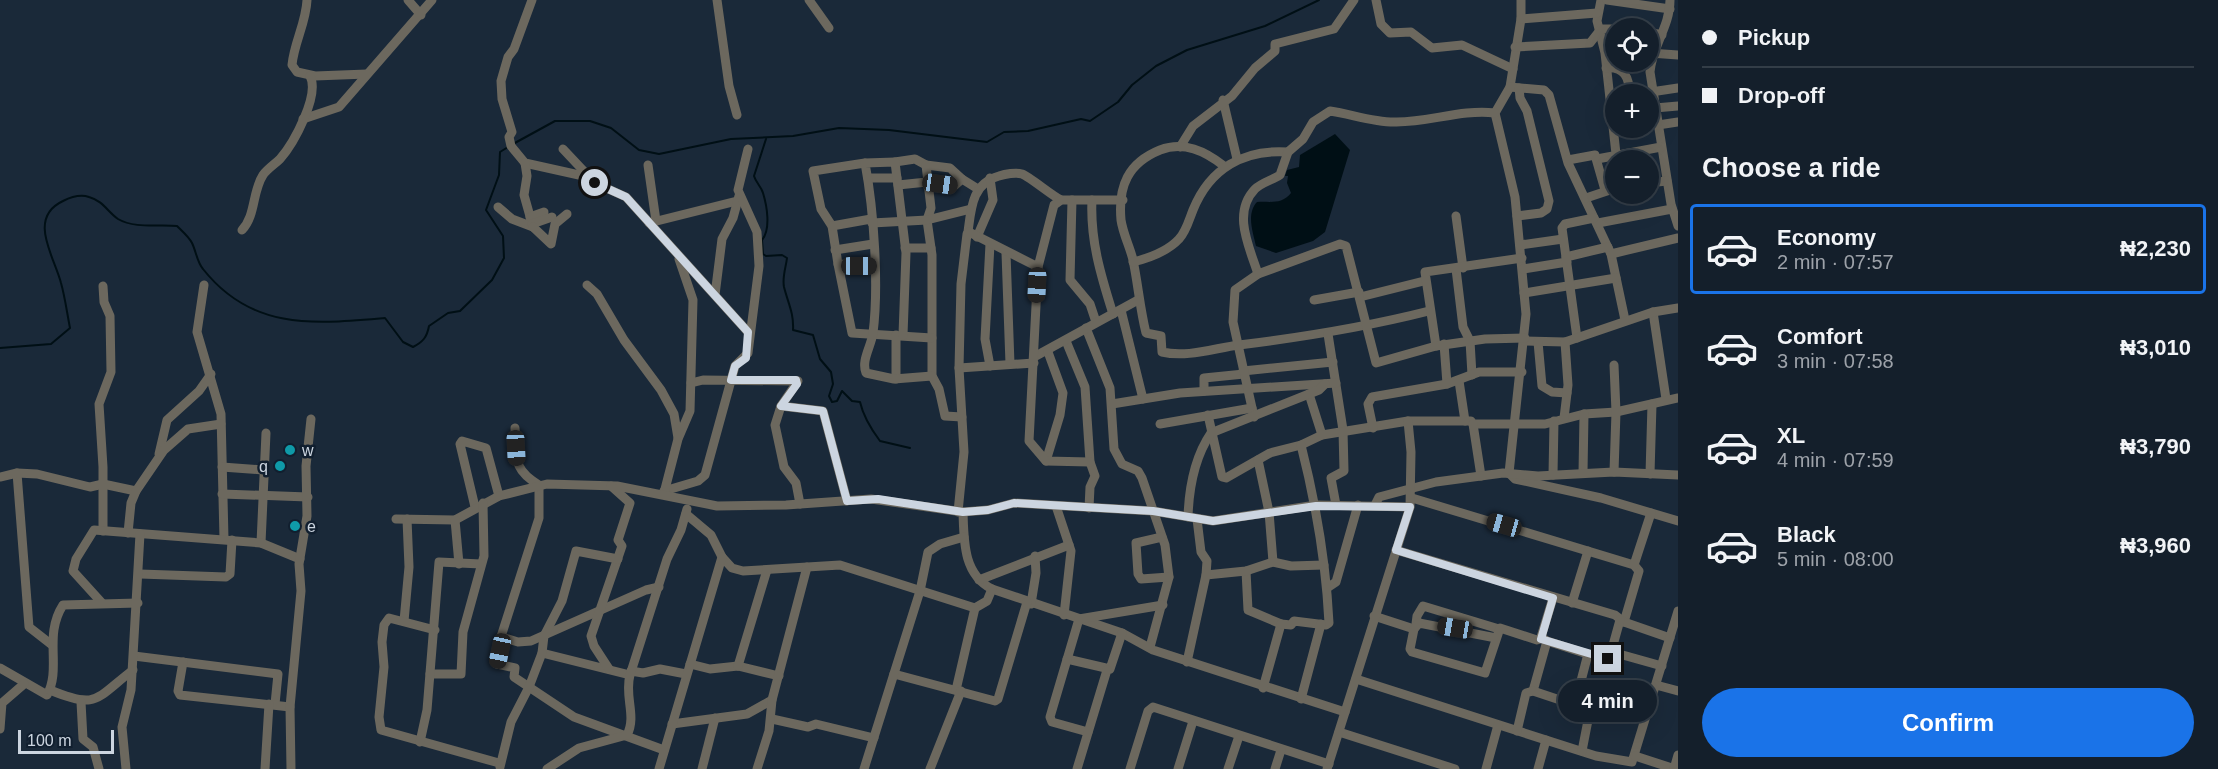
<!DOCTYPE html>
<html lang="en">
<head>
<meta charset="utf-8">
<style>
  body { margin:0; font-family:Helvetica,sans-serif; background:#212c37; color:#f1f3f6; height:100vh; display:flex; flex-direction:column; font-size:22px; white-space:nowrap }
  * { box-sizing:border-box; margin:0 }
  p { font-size:20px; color:#9da2a9 }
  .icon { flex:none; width:33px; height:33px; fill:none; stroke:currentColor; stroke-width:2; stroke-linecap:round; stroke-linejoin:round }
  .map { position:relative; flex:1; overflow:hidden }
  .sheet { display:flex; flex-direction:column; background:#141f2b; width:540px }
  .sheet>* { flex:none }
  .banner { display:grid; align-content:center; height:132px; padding:0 24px; background:#141f2b }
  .buttons { position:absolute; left:1605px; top:18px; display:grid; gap:12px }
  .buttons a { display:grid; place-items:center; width:54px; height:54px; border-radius:50%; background:#141f2b; box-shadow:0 6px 24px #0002,0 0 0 2px #333d47; font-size:30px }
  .scale { position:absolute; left:18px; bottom:15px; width:96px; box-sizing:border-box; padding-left:6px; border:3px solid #ccd5e0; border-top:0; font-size:16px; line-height:21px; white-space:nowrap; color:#ccd5e0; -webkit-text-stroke:4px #111f2f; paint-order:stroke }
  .end { position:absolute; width:27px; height:27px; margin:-14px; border:8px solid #ccd5e0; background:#111; box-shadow:0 0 0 3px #111 }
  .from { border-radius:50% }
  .bubble { position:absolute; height:42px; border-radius:21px; background:#141f2b; box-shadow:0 6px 24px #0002,0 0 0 2px #333d47; font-size:20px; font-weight:600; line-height:42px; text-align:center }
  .car { position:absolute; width:18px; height:36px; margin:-18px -9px; border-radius:8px; box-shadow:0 0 4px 2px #0007; background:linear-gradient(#222 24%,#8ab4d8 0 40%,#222 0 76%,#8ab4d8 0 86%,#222 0) }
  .banner b { display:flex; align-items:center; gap:21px; height:57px; font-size:22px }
  .banner b+b { border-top:2px solid #333d47 }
  .banner i { width:15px; height:15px; background:#f1f3f6 }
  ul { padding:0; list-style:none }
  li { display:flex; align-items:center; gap:18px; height:90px; margin:0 12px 9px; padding:0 12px; border:3px solid transparent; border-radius:6px }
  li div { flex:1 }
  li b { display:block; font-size:22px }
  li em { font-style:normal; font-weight:600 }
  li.current { border-color:#1a73e8 }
  li>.icon { width:54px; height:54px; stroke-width:1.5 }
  h2 { padding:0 24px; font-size:27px; line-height:72px }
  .cta { display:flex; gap:12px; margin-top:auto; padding:12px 24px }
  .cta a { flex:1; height:69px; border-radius:36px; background:#1a73e8; color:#fff; font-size:24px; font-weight:600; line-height:69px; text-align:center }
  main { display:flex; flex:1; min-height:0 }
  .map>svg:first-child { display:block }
  .water { fill:#000f15 }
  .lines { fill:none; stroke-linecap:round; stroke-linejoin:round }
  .stream { stroke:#000f15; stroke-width:2 }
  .minor { stroke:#6c685e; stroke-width:9 }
  .route { stroke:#ccd5e0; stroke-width:8 }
  .culture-dot { fill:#0f9aa8; stroke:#111f2f; stroke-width:2 }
  .labels { text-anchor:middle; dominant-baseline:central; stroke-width:5; stroke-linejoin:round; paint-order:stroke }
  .poi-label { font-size:16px; fill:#ccd5e0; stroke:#111f2f; text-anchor:start }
</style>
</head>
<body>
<main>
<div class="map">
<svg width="1678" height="769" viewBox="0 0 1678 769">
  <rect width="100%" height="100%" fill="#1a2939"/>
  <path class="water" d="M1335 134 1350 150 1325 232 1313 241 1276 253 1256 246C1253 232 1246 214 1257 202 1271 201 1281 205 1291 193L1287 183 1288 176H1285L1287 170 1299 167 1300 155Z"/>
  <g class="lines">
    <g class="stream">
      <path d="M766 139 754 176C756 183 761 186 763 193 767 206 771 229 762 240L763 254 766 256 782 255 787 258C786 267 782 277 784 287 788 303 794 313 793 330L813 335 820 359 831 372 833 384 829 396 832 402 837 401 842 391 852 401 860 402C863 415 871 429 880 441L910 448"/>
      <path d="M513 144 555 121H590L611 128 639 150 659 154 731 139 793 136 839 128 889 130 987 142 1004 132 1028 131 1081 119 1090 121 1118 102 1132 85 1156 66 1187 50 1265 26 1319 0"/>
      <path d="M0 348 51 344 70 328C67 313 65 297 61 283 54 256 27 218 63 201 71 197 80 194 89 197 103 201 107 211 118 219 135 229 159 224 177 226 182 231 189 237 192 243 196 251 197 262 203 269 252 331 314 324 385 318L403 342 413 347C423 342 427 337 429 326L448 313 460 311 492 280 504 258 503 236 486 210 499 175 500 152 508 147"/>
    </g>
    <g class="minor">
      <path d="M307 0C306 23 294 43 292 65L297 72 315 76 367 74"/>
      <path d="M408 0 421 15"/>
      <path d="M532 0 514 49 508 57 501 81 502 99 512 132 509 137 511 146 525 163 588 177"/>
      <path d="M717 0 729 86 737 115"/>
      <path d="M809 0 829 28"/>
      <path d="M1376 0 1381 24 1390 33 1411 32 1432 48 1462 45 1513 69"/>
      <path d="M1521 0V19L1510 87 1495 113 1515 197 1526 314 1509 473 1515 479 1601 498 1678 521"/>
      <path d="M1601 0 1597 21 1605 53 1616 154"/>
      <path d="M1607 0 1670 9"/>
      <path d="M1670 0C1670 27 1652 46 1650 72L1671 204 1678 226"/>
      <path d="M1521 19 1597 13"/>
      <path d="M1648 32 1662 35"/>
      <path d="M1515 47 1590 43 1601 29H1616"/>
      <path d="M1650 53 1678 55"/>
      <path d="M1606 68C1624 66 1630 78 1629 94"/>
      <path d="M1510 87 1544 90 1549 95 1568 163 1611 254 1625 320"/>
      <path d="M1629 91 1651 92 1678 88"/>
      <path d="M1223 100 1237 159"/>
      <path d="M1655 108 1678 106"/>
      <path d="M303 119 339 107 432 0"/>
      <path d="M1658 125 1678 122"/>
      <path d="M1180 147 1193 126 1232 96 1255 68 1275 51V44L1334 29 1354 0"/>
      <path d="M563 149 595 183 626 197 748 332"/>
      <path d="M1597 159 1661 147"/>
      <path d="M1568 160 1595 155 1605 190"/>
      <path d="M895 162 915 159 926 165"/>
      <path d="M865 163 813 171 821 209 832 226 838 264 874 266"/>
      <path d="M648 165 656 221"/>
      <path d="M1224 166C1205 151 1184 141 1160 150 1128 163 1118 186 1121 220 1123 234 1130 247 1133 260 1138 284 1140 309 1146 333L1161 336 1162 352C1187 358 1215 348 1239 345 1304 337 1366 327 1429 311"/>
      <path d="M868 178H897"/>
      <path d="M962 179 950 168 926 165 931 208 927 220 932 255V376L939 389 945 416 962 417"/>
      <path d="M1648 183 1667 181"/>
      <path d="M898 185 927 182 954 186 962 179 978 189"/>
      <path d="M1586 198 1616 188"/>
      <path d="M1072 200 1070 280 1090 304 1096 322"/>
      <path d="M1092 200C1090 240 1101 276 1113 314"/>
      <path d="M498 207 512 219 533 227 524 195 527 176 525 163"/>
      <path d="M1456 216 1463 268"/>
      <path d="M1517 216 1541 213 1547 209 1549 201 1527 111 1520 98 1519 88"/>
      <path d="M530 217 544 212"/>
      <path d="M649 223 737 201"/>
      <path d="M872 223 927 220 971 209"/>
      <path d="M1598 223 1672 209"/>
      <path d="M532 224 552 217"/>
      <path d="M832 226 871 219"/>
      <path d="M533 227 551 244 555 224 567 214"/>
      <path d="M242 230C256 215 252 192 263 175 267 169 275 164 280 159 294 143 320 95 310 76"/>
      <path d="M968 232C971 209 972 183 999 176 1005 174 1016 172 1022 174 1030 177 1051 195 1061 200"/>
      <path d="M977 237 993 200 990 178"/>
      <path d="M990 244 985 339 990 366"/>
      <path d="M1520 245 1563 239"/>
      <path d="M905 248H931"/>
      <path d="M835 250 873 244"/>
      <path d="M1006 253 1010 364"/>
      <path d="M1611 254 1678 238"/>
      <path d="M1566 257 1608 247"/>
      <path d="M1133 262C1149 258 1167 252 1179 239 1186 232 1189 220 1193 210 1210 168 1244 149 1288 152"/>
      <path d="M838 264 852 333 932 338"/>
      <path d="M1456 269 1463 327 1470 341 1472 375"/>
      <path d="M1523 269 1567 262"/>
      <path d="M1258 274C1249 246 1232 213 1255 189 1261 183 1272 180 1280 175L1288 152 1303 139 1313 122 1330 111C1351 114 1372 122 1394 122 1428 123 1460 109 1495 113"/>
      <path d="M204 285 197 332 221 414 224 539"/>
      <path d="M587 285 597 294 624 340 661 390 674 414 678 438"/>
      <path d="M1524 293 1616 278"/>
      <path d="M715 295 722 239 733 218 739 196"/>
      <path d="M1360 297 1424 281"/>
      <path d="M1314 300 1359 292"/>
      <path d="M1121 310 1143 399"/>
      <path d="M1653 312 1666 399"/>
      <path d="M1086 328 1110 388 1114 449 1122 464 1138 471 1142 478 1165 545 1169 577 1150 647"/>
      <path d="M1328 334 1343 430 1344 471 1331 478 1336 505"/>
      <path d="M896 335V379"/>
      <path d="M903 335 906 253 895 162 865 163C874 211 879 286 873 333 871 347 861 360 866 373L894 379 932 376"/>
      <path d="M1577 338 1562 228 1565 224 1594 218"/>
      <path d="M1066 341 1085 387 1090 462 1095 476 1090 487 1089 508"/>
      <path d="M1525 341 1565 342 1653 312 1678 308"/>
      <path d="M1538 342 1542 386 1552 392 1567 393"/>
      <path d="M1444 344 1447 384"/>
      <path d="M1436 346 1425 272 1522 258"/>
      <path d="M1034 357 1138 300"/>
      <path d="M959 368 1034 363"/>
      <path d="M1243 371 1333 362"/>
      <path d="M1459 381 1465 421"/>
      <path d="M691 383 703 380 798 381 781 406 775 425 784 467 796 483 800 504"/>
      <path d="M1204 391V378L1244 374"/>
      <path d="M1309 394 1322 435"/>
      <path d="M1112 404 1180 393 1336 383"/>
      <path d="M781 406 823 411 847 501"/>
      <path d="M1208 415 1222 477 1226 478 1270 453 1301 445 1322 435 1408 421H1471L1473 424H1545L1584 414 1616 412 1678 398"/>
      <path d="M1254 417 1233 322 1235 290 1258 274 1340 244 1346 246 1376 363 1436 346 1485 339 1525 338"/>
      <path d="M1564 418 1568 385 1565 342"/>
      <path d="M1160 424 1252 408"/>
      <path d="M1473 424 1481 476"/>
      <path d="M515 428C517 458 512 469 539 485V518L498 646 497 664 515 668 514 677 574 717 664 750"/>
      <path d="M1373 428 1368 404 1372 397 1447 384 1479 372H1522"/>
      <path d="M159 454 167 420 199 391 211 374"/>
      <path d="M1258 460 1269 512 1273 562"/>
      <path d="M1046 461 1060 415 1063 393 1048 352"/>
      <path d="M1090 462 1046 461 1029 441 1038 267 1054 205 1061 200H1123"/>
      <path d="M222 467 263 470"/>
      <path d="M1614 472 1616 412 1614 365"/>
      <path d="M17 473 29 627 52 645"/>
      <path d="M1583 473 1584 414"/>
      <path d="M1650 474 1652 404"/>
      <path d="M1553 475 1554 421"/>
      <path d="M0 477 17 473 37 474 90 487 103 484 136 491"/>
      <path d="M664 491 698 481 705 475 735 366 748 353 759 266 757 232 738 190 748 149"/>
      <path d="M664 493 678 439 690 411 693 300 679 259"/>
      <path d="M222 494 308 497"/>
      <path d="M1412 498 1634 565 1639 571 1624 622"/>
      <path d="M1375 505 1379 497 1436 482 1503 473 1538 476 1614 472 1678 475"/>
      <path d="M1056 506 1071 551 1064 615"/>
      <path d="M475 507 460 444 462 441 486 448 499 496"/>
      <path d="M958 512 964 452 959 368 961 284 967 234 969 232 1038 267"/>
      <path d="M963 512C964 541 963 574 992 589L1122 633 1153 650 1345 712"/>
      <path d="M686 514 711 535 722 557 732 568 743 571 840 565 975 608 987 601 992 589"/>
      <path d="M1188 517C1189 487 1194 458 1211 433L1319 390 1325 384"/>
      <path d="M396 519 455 520 499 496 547 484 617 486 717 506 786 505 871 499 963 512 988 510 1014 503 1153 511 1213 521 1316 505 1410 507"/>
      <path d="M455 520 459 564"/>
      <path d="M103 531V467L99 404 111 372 110 316 104 302 103 286"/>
      <path d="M128 533 131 503 136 491 164 450 188 429 221 424"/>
      <path d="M1162 537 1136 543 1138 574 1141 579 1169 577"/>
      <path d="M261 543 266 433"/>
      <path d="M1396 550 1615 615 1624 622 1670 638"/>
      <path d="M1634 565 1651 513"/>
      <path d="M1246 571 1248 610 1281 624 1263 688"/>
      <path d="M140 574 226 577 230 574 232 540"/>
      <path d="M1206 575 1246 571 1273 562 1291 566 1324 565"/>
      <path d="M979 580 1069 545"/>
      <path d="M1327 588 1336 582 1358 505"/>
      <path d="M1553 598 1541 637 1547 641 1606 660 1610 656 1620 620"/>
      <path d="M102 603 73 571 76 559 94 530 261 543 300 559"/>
      <path d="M1572 603 1588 551"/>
      <path d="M1031 604 1036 573 1035 556"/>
      <path d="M1374 616 1414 629"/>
      <path d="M404 621 409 567 407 519"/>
      <path d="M1281 624 1291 625 1294 621 1326 625 1329 623C1326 562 1316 504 1301 445"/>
      <path d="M1416 624 1417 616 1423 606 1499 629"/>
      <path d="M435 630 389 618 384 625 382 642 384 667 379 717 381 730 499 763"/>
      <path d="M501 637 518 642 531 641 646 590 659 587"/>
      <path d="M1496 638 1419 623 1414 629 1410 649 1412 652 1485 673 1500 628 1537 640 1541 639"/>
      <path d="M1612 652 1662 666"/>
      <path d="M542 653 630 675"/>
      <path d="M134 656 278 674 275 704"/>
      <path d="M1067 659 1110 669 1122 633"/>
      <path d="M183 662 178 691 180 695 290 707"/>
      <path d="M1187 662 1206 575 1207 561 1201 552 1197 519"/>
      <path d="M690 664 710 669 738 666 779 676"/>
      <path d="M738 666 767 570"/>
      <path d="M0 668 47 695C62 668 43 636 63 605L138 603"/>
      <path d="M609 669 594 646 591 636 622 546 618 540 630 503 611 486"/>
      <path d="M631 671 643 673 660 669 686 674"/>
      <path d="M430 674H461L463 632 484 556 483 503"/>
      <path d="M894 674 995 701 998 699 1027 602"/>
      <path d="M1356 679 1596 756 1632 762 1678 611"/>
      <path d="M1656 685 1678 691"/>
      <path d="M50 690C98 710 95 699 133 670"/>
      <path d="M956 690 975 608"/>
      <path d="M1533 691 1547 641"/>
      <path d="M1301 699 1321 624"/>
      <path d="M81 702 83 739 93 747 99 769"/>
      <path d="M1575 704 1588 654"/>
      <path d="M772 719 808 727 816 724 874 738"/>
      <path d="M672 724 747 714 772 700"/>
      <path d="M0 729 2 703 24 684"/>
      <path d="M1517 731 1526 693 1533 691 1590 710 1582 751"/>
      <path d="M1088 732 1052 722 1050 717 1079 619 1163 605"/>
      <path d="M1339 732 1455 769"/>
      <path d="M420 742 427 710 439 562 481 564"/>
      <path d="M1635 756 1675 769"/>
      <path d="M500 767 511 722 529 687 542 653 544 636 562 601 576 551 618 559"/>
      <path d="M126 769 122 727 131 690 140 534"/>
      <path d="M265 769 269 704"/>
      <path d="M291 769 290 707 301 591 299 564 307 516 306 466 311 419"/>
      <path d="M547 769 579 748 627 735C637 716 624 696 630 675L667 559 681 530 687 509"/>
      <path d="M659 769 722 557"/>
      <path d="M702 769 715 718"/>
      <path d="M757 769 769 731 772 700 807 567"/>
      <path d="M864 769 920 591 928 552 940 544 964 537"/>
      <path d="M930 769 961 691"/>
      <path d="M1077 769 1107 670"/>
      <path d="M1130 769 1148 711 1153 707 1329 764"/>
      <path d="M1178 769 1193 721"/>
      <path d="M1228 769 1239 736"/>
      <path d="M1275 769 1281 750"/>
      <path d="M1327 769 1410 507 1411 452 1408 421"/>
      <path d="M1486 769 1498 725"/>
      <path d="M1538 769 1546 740"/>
      <path d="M1674 769 1678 755"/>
    </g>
  </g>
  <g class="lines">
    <path class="route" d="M595 183 626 197 748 332 746 358 735 366 731 380H796L797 384 781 406 823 411 847 501 878 499 963 512 988 510 1014 503 1153 511 1213 521 1316 506 1410 507 1396 550 1553 598 1541 639 1608 659"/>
  </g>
  <g class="culture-dot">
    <circle cx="290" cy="450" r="6"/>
    <circle cx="280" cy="466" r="6"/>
    <circle cx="295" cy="526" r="6"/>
  </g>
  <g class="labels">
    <g class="poi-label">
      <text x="302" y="450">w</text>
      <text x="268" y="466" text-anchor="end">q</text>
      <text x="307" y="526">e</text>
    </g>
  </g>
</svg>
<div class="buttons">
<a><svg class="icon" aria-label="locate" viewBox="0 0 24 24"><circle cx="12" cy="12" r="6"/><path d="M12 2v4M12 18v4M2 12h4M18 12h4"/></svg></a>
<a>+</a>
<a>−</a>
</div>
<div class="scale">100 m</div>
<i class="end from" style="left:595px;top:183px"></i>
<i class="end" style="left:1608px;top:659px"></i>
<div class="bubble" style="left:1558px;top:680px;width:99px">4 min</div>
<i class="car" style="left:940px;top:184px;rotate:98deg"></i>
<i class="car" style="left:859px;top:266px;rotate:90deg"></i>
<i class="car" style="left:1037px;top:285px;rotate:183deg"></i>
<i class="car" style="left:516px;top:448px;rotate:177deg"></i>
<i class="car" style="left:1504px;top:525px;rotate:286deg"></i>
<i class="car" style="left:1455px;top:628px;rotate:279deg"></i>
<i class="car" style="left:500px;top:651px;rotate:192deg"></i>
</div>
<section class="sheet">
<div class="banner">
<b><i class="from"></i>Pickup</b>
<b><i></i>Drop-off</b>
</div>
<h2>Choose a ride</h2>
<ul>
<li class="current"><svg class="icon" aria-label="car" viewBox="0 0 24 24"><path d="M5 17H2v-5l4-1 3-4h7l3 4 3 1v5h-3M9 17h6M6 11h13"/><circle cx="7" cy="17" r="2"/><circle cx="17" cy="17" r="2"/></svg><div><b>Economy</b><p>2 min · 07:57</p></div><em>₦2,230</em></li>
<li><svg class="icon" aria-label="car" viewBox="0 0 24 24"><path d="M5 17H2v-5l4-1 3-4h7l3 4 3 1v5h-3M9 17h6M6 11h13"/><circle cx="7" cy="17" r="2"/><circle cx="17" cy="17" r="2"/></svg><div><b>Comfort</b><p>3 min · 07:58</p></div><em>₦3,010</em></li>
<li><svg class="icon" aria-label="car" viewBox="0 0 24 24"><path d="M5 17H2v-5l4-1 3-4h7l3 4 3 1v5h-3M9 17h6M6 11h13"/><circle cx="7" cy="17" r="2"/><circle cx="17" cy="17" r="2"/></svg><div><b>XL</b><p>4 min · 07:59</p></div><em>₦3,790</em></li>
<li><svg class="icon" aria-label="car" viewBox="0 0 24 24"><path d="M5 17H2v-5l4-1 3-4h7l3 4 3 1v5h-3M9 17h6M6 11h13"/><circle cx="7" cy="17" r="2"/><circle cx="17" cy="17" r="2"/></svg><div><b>Black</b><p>5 min · 08:00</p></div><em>₦3,960</em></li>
</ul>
<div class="cta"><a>Confirm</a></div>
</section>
</main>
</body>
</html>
